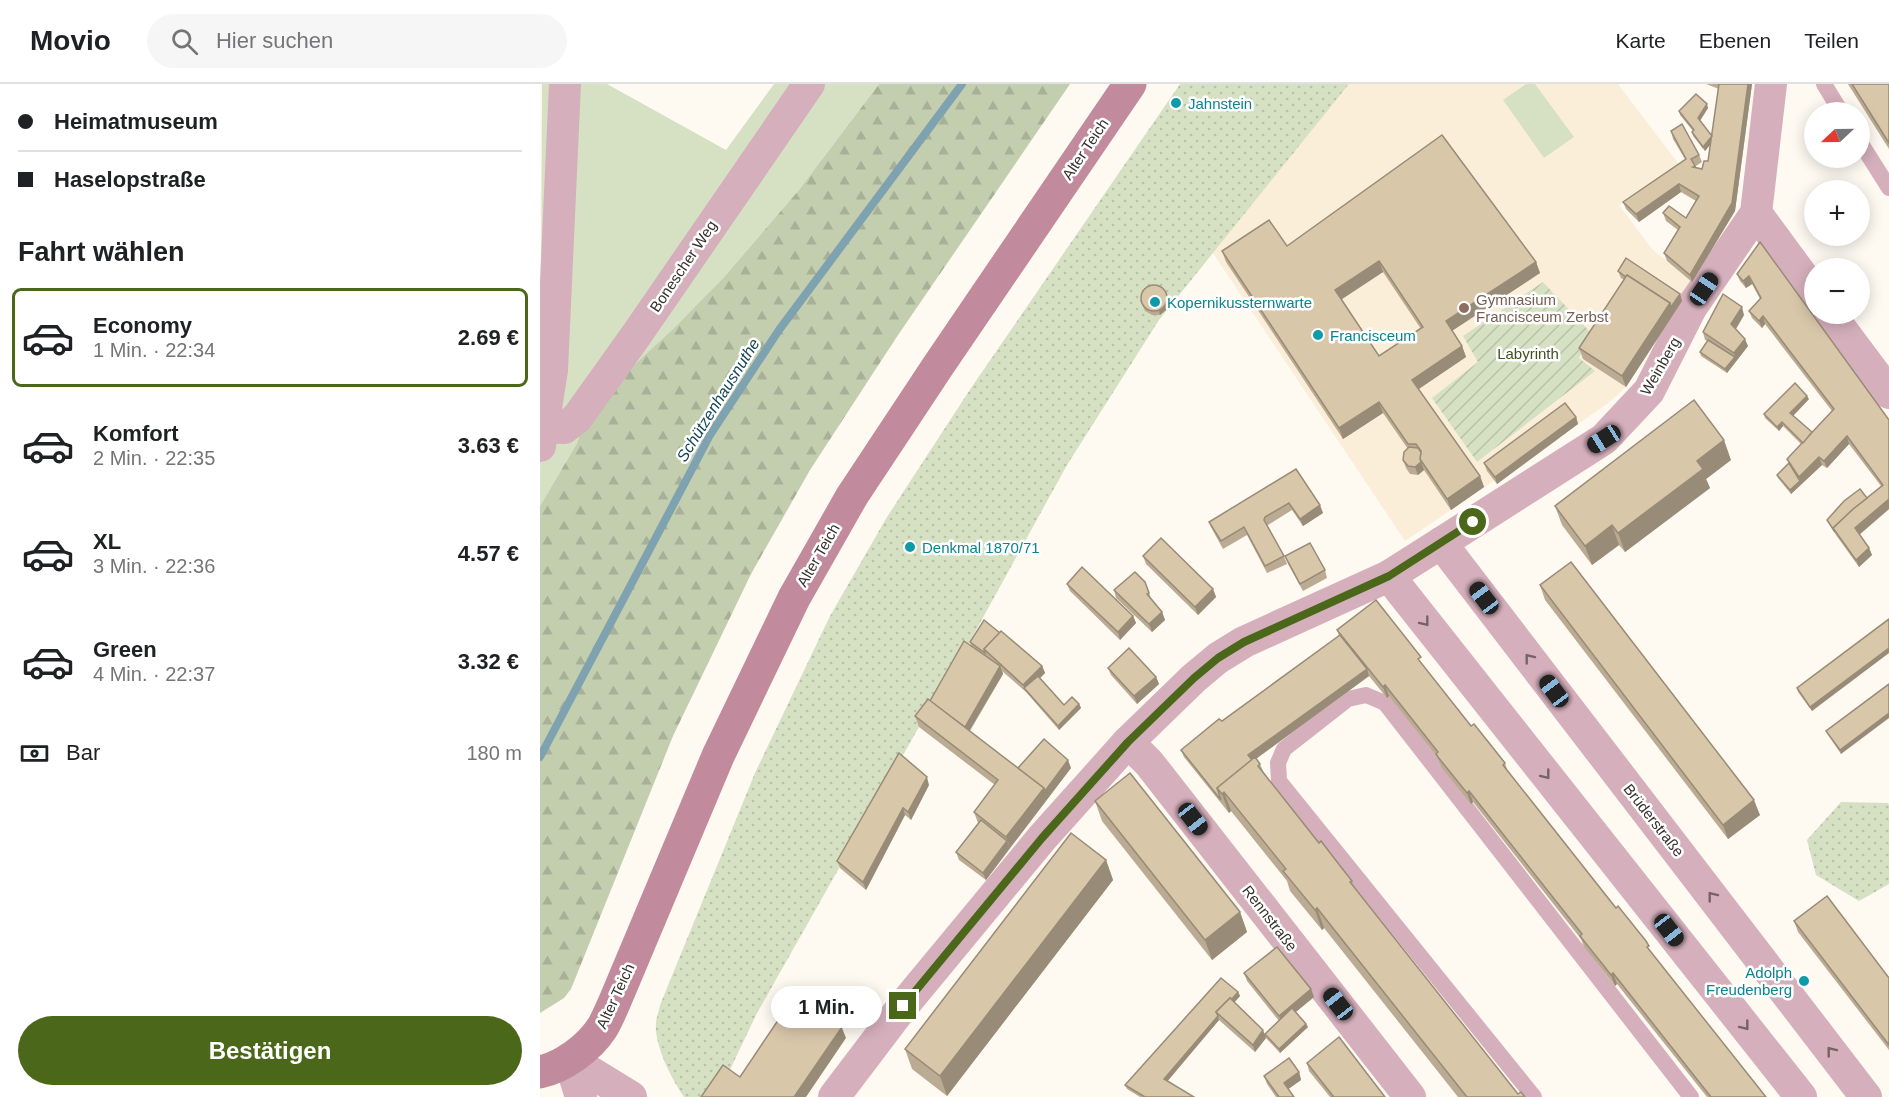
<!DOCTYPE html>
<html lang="de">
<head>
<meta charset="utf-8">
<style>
  body { margin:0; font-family:Arial,sans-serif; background:#f6f6f6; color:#202124; height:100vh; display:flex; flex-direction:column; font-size:22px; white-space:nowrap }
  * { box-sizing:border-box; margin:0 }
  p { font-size:20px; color:#757577 }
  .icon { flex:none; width:33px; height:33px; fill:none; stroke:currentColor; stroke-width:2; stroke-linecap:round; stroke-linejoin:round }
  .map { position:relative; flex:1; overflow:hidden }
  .side { display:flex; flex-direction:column; background:#fff; width:540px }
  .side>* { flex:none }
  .guide { display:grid; align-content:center; height:132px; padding:0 18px; background:#fff }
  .needle { width:39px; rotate:248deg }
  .buttons { position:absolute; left:1264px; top:18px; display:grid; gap:12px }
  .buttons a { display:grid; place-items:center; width:66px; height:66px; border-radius:50%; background:#fff; box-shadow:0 3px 15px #0003; font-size:30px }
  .end { position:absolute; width:27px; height:27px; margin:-14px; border:8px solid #4b6719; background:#fff; box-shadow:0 0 0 3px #fff }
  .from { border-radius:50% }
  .bubble { position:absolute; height:42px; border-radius:21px; background:#fff; box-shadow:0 3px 15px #0003; font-size:20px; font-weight:700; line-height:42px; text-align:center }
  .car { position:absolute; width:18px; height:36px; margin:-18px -9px; border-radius:8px; box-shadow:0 0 4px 2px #0007; background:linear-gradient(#222 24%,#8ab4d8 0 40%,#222 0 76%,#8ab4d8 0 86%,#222 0) }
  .guide b { display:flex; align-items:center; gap:21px; height:57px; font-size:22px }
  .guide b+b { border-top:2px solid #e0e0e0 }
  .guide i { width:15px; height:15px; background:#202124 }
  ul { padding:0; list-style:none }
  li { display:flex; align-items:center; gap:18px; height:99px; margin:0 12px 9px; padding:0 6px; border:3px solid transparent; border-radius:9px }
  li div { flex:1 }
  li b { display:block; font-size:22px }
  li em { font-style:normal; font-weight:700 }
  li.active { border-color:#4b6719 }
  li>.icon { width:54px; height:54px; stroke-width:1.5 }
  h2 { padding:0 18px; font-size:27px; line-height:72px }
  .pay { display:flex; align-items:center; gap:15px; height:66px; padding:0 18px; font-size:22px }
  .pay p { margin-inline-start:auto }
  .primary-button { display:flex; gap:12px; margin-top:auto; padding:12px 18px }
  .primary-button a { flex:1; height:69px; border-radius:36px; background:#4b6719; color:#fff; font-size:24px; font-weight:700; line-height:69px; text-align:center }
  header { display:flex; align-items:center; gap:36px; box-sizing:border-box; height:84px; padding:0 30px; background:#fff; border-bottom:2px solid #e0e0e0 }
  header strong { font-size:28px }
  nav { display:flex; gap:33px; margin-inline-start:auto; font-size:21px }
  .search { width:420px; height:54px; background:#f6f6f6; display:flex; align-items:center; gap:15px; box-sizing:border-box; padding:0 21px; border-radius:33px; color:#757577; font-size:22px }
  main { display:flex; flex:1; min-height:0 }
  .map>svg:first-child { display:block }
  .built { fill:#faeed9 }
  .grass { fill:#d6e1c4 }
  .forest { fill:url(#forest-firs) }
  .park { fill:url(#park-dots) }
  .garden { fill:url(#garden-furrows) }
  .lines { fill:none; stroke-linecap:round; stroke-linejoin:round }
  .stream { stroke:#7ea2af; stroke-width:8 }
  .lane { stroke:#d5afbc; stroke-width:16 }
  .street { stroke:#d5afbc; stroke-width:32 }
  .secondary { stroke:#c18b9d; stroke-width:33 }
  .wall { fill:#bbab92; fill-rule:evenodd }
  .shaded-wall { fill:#988b77 }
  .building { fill:#d9c7aa; stroke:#988b77; stroke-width:1.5; fill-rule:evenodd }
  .oneway { stroke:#756366 }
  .route { stroke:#4b6719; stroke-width:8 }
  .culture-dot { fill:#0f9aa8; stroke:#fff; stroke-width:2 }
  .education-dot { fill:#8d6e63; stroke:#fff; stroke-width:2 }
  .labels { text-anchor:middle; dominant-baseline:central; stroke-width:5; stroke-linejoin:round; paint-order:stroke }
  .culture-label { font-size:15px; fill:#0d838f; stroke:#fff; text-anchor:start }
  .street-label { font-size:15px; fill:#35312c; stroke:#fff }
  .education-label { font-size:15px; fill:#785e54; stroke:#fff; text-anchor:start }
  .park-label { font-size:15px; fill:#415020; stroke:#fff }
  .water-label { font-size:16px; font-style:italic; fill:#144857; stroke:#fff }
</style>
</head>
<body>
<header>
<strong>Movio</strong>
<div class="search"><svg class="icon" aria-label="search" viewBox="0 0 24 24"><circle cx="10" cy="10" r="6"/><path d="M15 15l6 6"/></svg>Hier suchen</div>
<nav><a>Karte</a><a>Ebenen</a><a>Teilen</a></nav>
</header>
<main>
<section class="side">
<div class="guide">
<b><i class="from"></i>Heimatmuseum</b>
<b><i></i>Haselopstraße</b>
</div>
<h2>Fahrt wählen</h2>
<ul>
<li class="active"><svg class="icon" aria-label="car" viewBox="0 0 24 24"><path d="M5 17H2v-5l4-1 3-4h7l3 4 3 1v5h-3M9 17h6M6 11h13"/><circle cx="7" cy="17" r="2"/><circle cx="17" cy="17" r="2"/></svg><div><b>Economy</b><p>1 Min. · 22:34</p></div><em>2.69 €</em></li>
<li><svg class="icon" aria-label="car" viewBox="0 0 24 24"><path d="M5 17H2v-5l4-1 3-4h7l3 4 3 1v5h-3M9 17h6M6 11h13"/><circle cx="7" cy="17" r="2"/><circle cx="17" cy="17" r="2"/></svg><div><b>Komfort</b><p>2 Min. · 22:35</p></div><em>3.63 €</em></li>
<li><svg class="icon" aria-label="car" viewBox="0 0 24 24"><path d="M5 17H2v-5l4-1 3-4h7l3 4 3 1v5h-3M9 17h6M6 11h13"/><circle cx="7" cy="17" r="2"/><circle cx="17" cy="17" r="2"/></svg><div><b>XL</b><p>3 Min. · 22:36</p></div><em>4.57 €</em></li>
<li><svg class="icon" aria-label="car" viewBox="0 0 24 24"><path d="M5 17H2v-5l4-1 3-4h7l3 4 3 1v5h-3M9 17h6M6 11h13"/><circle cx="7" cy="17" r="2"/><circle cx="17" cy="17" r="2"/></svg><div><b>Green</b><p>4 Min. · 22:37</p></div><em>3.32 €</em></li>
</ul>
<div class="pay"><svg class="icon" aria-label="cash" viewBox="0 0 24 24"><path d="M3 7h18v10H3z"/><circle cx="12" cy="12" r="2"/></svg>Bar<p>180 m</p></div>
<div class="primary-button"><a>Bestätigen</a></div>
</section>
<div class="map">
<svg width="1349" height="1013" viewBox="0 0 1349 1013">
  <defs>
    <pattern id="forest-firs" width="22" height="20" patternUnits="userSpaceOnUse" patternTransform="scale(1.5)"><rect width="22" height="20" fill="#c3ceaf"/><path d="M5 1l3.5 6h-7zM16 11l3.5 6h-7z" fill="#a8b197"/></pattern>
    <pattern id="park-dots" width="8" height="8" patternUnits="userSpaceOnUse" patternTransform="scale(1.5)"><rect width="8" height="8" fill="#d6e1c4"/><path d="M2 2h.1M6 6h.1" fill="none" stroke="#b8c2a9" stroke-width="1.8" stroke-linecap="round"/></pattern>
    <pattern id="garden-furrows" width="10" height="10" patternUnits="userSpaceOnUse" patternTransform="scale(1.5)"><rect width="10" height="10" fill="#d6e1c4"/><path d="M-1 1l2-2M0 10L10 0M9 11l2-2" fill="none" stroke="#b8c2a9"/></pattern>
  </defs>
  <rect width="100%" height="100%" fill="#fef9f1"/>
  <path class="built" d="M809 0H1078L1141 83 1079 121 1112 165 1152 198 1142 217 1086 303 1067 320 1038 340 865 457 673 169Z"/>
  <g class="grass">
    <path d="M2 0H67L186 66 234 0H339L258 107 184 193 134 244 50 323 37 359 0 422Z"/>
    <path d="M986 0H995L1034 53 1004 74 963 16Z"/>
  </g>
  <path class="forest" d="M339 0H530L356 254 270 386 211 490 133 652 31 905 24 914 0 929V422L37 359 49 323 134 244 184 193 258 107Z"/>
  <g class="park">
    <path d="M640 0H809L619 236 527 381 392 626 379 643 217 929 187 992 172 1013H144C132 996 114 961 116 940 116 934 119 927 120 921L215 689 290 532 347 433 431 304Z"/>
    <path d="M1301 718 1348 719 1349 721V800L1319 817 1276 791 1267 756Z"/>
  </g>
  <path class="garden" d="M1003 198 1051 249 1039 274 1055 287 937 378 892 314 938 278 923 252Z"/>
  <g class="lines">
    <path class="stream" d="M0 673 170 351 239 246 422 0"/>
    <g class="lane">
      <path d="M1284 0 1301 28"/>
      <path d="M1320 58 1349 104"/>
      <path d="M994 1013 739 697 738 679 744 665 808 615 826 611 845 619 1151 1013"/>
    </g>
    <g class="street">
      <path d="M1216 129 1275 209"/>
      <path d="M1290 230 1349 309"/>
      <path d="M5 343 24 344 37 334 97 250 269 0"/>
      <path d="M0 362 12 286 25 0"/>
      <path d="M901 459 1326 1013"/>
      <path d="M849 492 1261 1013"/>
      <path d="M588 658 609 679 870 1013"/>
      <path d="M29 975 91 1013"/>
      <path d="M29 975 41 1013"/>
      <path d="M294 1013 363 922 502 754 588 658 654 594 678 574 704 558 849 492 901 459 1064 355 1109 307 1151 224 1216 129 1231 0"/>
    </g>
    <path class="secondary" d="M0 988C23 983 49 964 62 944 67 936 71 926 75 917L178 672 254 514 312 412 398 282 590 0"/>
  </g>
  <g class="wall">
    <path d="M1166 0H1212L1195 127 1152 198 1127 177 1124 169 1138 146 1126 137 1123 129 1146 134 1156 117 1141 108 1099 138 1086 125 1083 118 1145 75 1133 55 1131 47 1159 71 1162 78 1156 82V84L1162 85 1168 77 1171 60 1165 67 1153 52 1152 48 1153 47 1140 31 1139 27 1168 24 1160 37 1172 52 1179 5Z"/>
    <path d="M1308 0H1349V65Z"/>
    <path d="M1220 158 1349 336V425L1319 450 1329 464 1332 471 1319 483 1296 451 1287 436 1327 414 1341 402 1309 360 1287 384 1282 381 1251 410 1238 394 1237 391 1249 379 1247 375 1261 360 1243 342 1239 347 1225 334 1224 330 1269 315 1253 332 1272 348 1292 327 1225 240 1222 244 1212 234 1209 227 1220 215 1212 200 1206 204 1200 197 1197 190Z"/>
    <path d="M747 162 996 178 1000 189 912 247 922 262 926 273 878 305 940 392 944 403 911 426 884 386 878 391 870 390 866 384 863 376 868 365 843 329 803 355 686 178 682 167ZM843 188 881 245 839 272 802 215Z"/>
    <path d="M1078 187 1140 210 1142 217 1086 303 1043 275 1039 264 1084 196 1081 194Z"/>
    <path d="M600 216 629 217 627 225 620 231H612L605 227Z"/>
    <path d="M1204 231 1196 245 1208 262 1187 289 1161 272 1160 268 1168 257 1165 256 1163 248Z"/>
    <path d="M1036 333 1038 340 957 400 947 387 944 379Z"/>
    <path d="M1191 376 1166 395 1170 404 1085 468 1079 461 1052 481 1022 441 1015 422Z"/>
    <path d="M756 385 783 429 763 442 752 426 728 441 727 442 744 472 747 480 727 489 707 451 683 465 672 445 669 438Z"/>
    <path d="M603 472 673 505 676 513 658 531 606 480Z"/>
    <path d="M745 472 785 486 787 494 763 507 748 480Z"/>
    <path d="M605 498 611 514 622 528 625 536 612 548 576 514 574 506Z"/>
    <path d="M527 500 593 532 596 539 580 556 530 507Z"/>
    <path d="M1000 501 1220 731 1188 755 1005 516Z"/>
    <path d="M1349 535 1272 627 1258 608 1257 604Z"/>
    <path d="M797 546 884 583 931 642 965 679 968 688 1226 1013H1167L1077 900 1075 902 1068 893 1044 863 1041 855 933 718 931 720 902 684 897 673 849 612 847 614 829 592 716 675 720 680 724 689 779 759 812 797 815 805 978 1010 985 1013H918L784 844 782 846 750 807 747 797 691 727 689 729 644 673 641 666 799 552Z"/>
    <path d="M430 558 502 582 505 589 500 594 524 621 539 620 541 624 519 646 486 608 462 587 463 590 430 647 478 684H531L446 796 419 776 416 768 438 739 434 728 455 701 379 643 375 632 390 617 431 562Z"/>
    <path d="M568 584 616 593 619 600 597 620 571 591Z"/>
    <path d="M1349 600 1301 670 1288 651 1286 647Z"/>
    <path d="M389 701 371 736 365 731 326 806 300 784 297 777Z"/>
    <path d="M555 717 700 828 707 848 672 876 562 737Z"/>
    <path d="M566 776 573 796 407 1012 372 985 365 965Z"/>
    <path d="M1254 837 1349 894V966L1258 848Z"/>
    <path d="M704 889 771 905 774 913 756 928 766 940 768 943 740 969 726 954 715 968 679 936 627 997 654 1013H600L587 1005 585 1001 698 908 700 912 694 918 725 950 739 937 707 897Z"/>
    <path d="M767 979 845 1013H790L769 987Z"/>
    <path d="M759 988 761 996 748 1005 754 1013H736L727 1000 724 992Z"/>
  </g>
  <g class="shaded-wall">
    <path d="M1208 0H1212L1195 127 1152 198 1150 191Z"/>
    <path d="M1167 20 1168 24 1159 38 1158 34Z"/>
    <path d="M1172 52 1174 56 1165 67 1163 63Z"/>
    <path d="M1139 100 1141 108 1099 138 1096 130Z"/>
    <path d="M839 177 843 188 799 217 795 206Z"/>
    <path d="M996 178 1000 189 910 248 906 237Z"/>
    <path d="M1209 192 1212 200 1206 204 1203 197Z"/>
    <path d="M1140 210 1142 217 1086 303 1082 292 1130 219Z"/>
    <path d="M627 213 629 217 627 225 620 231 619 227Z"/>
    <path d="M1202 223 1204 231 1194 248 1191 240Z"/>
    <path d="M1223 232 1225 240 1222 244 1219 237Z"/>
    <path d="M1205 255 1208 262 1187 289 1185 285 1195 273 1194 269Z"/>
    <path d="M922 262 926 273 876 307 872 296Z"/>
    <path d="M1267 312 1269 315 1252 333 1250 329Z"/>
    <path d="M839 318 843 329 803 355 799 344Z"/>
    <path d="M1036 333 1038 340 957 400 955 393Z"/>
    <path d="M1242 338 1243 342 1239 347 1237 343Z"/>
    <path d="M1307 352 1309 360 1287 384 1284 377Z"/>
    <path d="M1184 356 1191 376 1166 395 1170 404 1085 468 1078 449 1157 377Z"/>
    <path d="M1279 373 1282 381 1251 410 1250 406 1260 397 1259 393Z"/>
    <path d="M881 378 884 386 878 391 875 383Z"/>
    <path d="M940 392 944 403 911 426 907 415Z"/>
    <path d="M1349 415V425L1318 452 1315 444Z"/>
    <path d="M780 421 783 429 763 442 760 435Z"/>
    <path d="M1072 441 1079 461 1052 481 1045 462Z"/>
    <path d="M1329 464 1332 471 1319 483 1316 476Z"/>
    <path d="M673 505 676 513 658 531 655 523Z"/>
    <path d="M622 528 625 536 612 548 609 540Z"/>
    <path d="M593 532 596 539 580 556 578 548Z"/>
    <path d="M1349 564V569L1272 627 1270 623Z"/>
    <path d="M460 582 463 590 426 652 424 645Z"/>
    <path d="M502 582 505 589 487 607 483 601Z"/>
    <path d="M827 585 829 592 710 679 708 671Z"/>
    <path d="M616 593 619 600 597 620 594 612Z"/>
    <path d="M845 601 849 612 847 614 843 603Z"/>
    <path d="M539 620 541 624 519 646 518 642Z"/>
    <path d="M1349 629V634L1301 670 1300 666Z"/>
    <path d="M528 676 531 684 470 764 466 753 504 704Z"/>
    <path d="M387 693 389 701 371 736 368 728Z"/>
    <path d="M929 707 933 718 931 720 927 709Z"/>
    <path d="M684 708 691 727 689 729 682 710Z"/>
    <path d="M1214 716 1220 731 1188 755 1183 741Z"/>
    <path d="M363 724 365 731 326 806 323 798Z"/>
    <path d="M467 757 470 764 446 796 443 789Z"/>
    <path d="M566 776 573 796 407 1012 400 992Z"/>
    <path d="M777 824 784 844 782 846 775 826Z"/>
    <path d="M700 828 707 848 672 876 665 856Z"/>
    <path d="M1073 889 1077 900 1075 902 1071 891Z"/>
    <path d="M771 905 774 913 742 939 739 932Z"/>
    <path d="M698 908 700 912 682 933 679 931Z"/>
    <path d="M313 922 314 926 302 944 306 954 266 1013H254Z"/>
    <path d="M678 932 679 936 626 999 624 995Z"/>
    <path d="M766 940 768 943 740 969 739 965Z"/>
    <path d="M723 946 726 954 715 968 713 961Z"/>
    <path d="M759 988 761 996 747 1006 744 999Z"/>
  </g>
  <g class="building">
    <path d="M1179 0H1208L1192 119 1150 191 1124 169 1140 143 1123 129 1129 122 1146 134 1159 112 1139 100 1096 130 1083 118 1146 75 1131 47 1142 40 1159 71 1151 75 1155 82 1153 83 1162 85 1164 77H1168Z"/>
    <path d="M1312 0H1349V59Z"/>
    <path d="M1156 10 1167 20 1158 34 1172 52 1163 63 1152 48 1154 46 1139 27Z"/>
    <path d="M902 51 996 178 906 237 922 262 872 296 940 392 907 415 880 375 881 367 876 360H868L839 318 799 344 682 167 729 136 747 162ZM839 177 883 243 839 272 795 206Z"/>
    <path d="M1220 158 1349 336V415L1315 444 1329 464 1316 476 1293 444 1313 425 1343 401 1307 352 1284 377 1279 373 1259 393 1247 375 1294 325 1223 232 1219 237 1209 227 1221 214 1209 192 1203 197 1197 190Z"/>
    <path d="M1086 174 1140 210 1131 223 1130 219 1087 191 1086 193 1078 187Z"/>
    <path d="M1087 191 1130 219 1082 292 1039 264Z"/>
    <circle cx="614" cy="214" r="13"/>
    <path d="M1183 210 1202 223 1191 240 1205 255 1194 269 1163 248Z"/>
    <path d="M1168 256 1195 273 1185 285 1160 268Z"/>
    <path d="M1255 299 1267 312 1250 329 1272 348 1263 359 1242 338 1237 343 1224 330Z"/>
    <path d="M1154 316 1184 356 1157 377 1163 385 1078 449 1072 441 1045 462 1015 422Z"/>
    <path d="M1025 319 1036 333 955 393 944 379Z"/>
    <path d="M869 363 878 364 881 368 880 375 881 378 875 383 868 382 863 376 864 368Z"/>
    <path d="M1249 379 1260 397 1250 406 1237 391Z"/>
    <path d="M756 385 780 421 760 435 749 419 725 433 724 436 744 472 725 482 704 443 681 457 669 438Z"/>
    <path d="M1320 405 1327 414 1313 425 1293 444 1295 448 1287 436 1304 417Z"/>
    <path d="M621 454 673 505 655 523 603 472Z"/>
    <path d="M770 459 785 486 760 500 745 472Z"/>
    <path d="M1031 478 1214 716 1183 741 1000 501Z"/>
    <path d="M542 483 593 532 578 548 527 500Z"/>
    <path d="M595 488 605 498 609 509 607 510 622 528 609 540 574 506Z"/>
    <path d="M836 516 881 573 878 575 931 642 934 640 965 679 963 681 1076 824 1078 822 1106 857 1109 862 1107 863 1226 1013H1171L1073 889 1071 891 1064 882 1040 852 1042 850 929 707 927 709 898 673 896 670 898 668 845 601 843 603 797 546Z"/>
    <path d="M1349 535V564L1270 623 1257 604Z"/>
    <path d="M444 536 460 549 444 565 445 569 430 558Z"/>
    <path d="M461 547 502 582 483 601 444 565Z"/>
    <path d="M800 551 827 585 708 671 712 676 677 704 681 716 641 666 679 635 682 637Z"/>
    <path d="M424 557 460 582 425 643 390 617Z"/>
    <path d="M589 564 616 593 594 612 568 584Z"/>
    <path d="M498 592 524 621 532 613 539 620 518 642 484 604Z"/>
    <path d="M1349 600V629L1300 666 1286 647Z"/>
    <path d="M388 615 504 704 466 753 434 728 458 696 375 632Z"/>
    <path d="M504 655 528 676 505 707 504 704 478 684Z"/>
    <path d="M359 669 387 693 368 728 363 724 323 798 297 777Z"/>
    <path d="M715 673 720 680 718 682 779 759 781 757 794 774 812 797 810 798 978 1010 981 1008 985 1013H927L777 824 775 826 743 787 746 785 684 708 682 710 677 704Z"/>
    <path d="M590 689 700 828 665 856 555 717Z"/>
    <path d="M441 736 467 757 443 789 416 768Z"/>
    <path d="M531 749 566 776 400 992 365 965Z"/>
    <path d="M1287 812 1349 894V961L1254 837Z"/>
    <path d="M737 863 771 905 739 932 704 889Z"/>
    <path d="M681 894 698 908 692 915 690 914 676 928 678 932 624 995 654 1013H605L585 1001Z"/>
    <path d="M255 911 302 943 254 1013H161L183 981 200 993Z"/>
    <path d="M299 911 313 922 300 942 284 931Z"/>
    <path d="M690 914 723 946 713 961 676 928Z"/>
    <path d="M752 924 766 940 739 965 725 950Z"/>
    <path d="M799 953 845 1013H792L793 1012 767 979Z"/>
    <path d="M749 974 759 988 744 999 754 1013H739L724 992Z"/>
  </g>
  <defs><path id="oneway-chevron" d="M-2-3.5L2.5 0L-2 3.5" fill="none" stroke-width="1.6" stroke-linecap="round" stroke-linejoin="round" transform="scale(1.5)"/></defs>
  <g class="oneway">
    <use href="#oneway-chevron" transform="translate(885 538) rotate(52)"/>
    <use href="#oneway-chevron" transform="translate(989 574) rotate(-128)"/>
    <use href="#oneway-chevron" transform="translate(1006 691) rotate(52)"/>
    <use href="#oneway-chevron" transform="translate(1172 812) rotate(-128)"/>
    <use href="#oneway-chevron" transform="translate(1205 942) rotate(52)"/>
    <use href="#oneway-chevron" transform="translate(1291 967) rotate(-128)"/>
  </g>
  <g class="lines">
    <path class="route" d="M363 922 502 754 588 658 654 594 678 574 704 558 849 492 933 438"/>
  </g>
  <g class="culture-dot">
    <circle cx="636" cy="19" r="6"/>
    <circle cx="615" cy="218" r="6"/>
    <circle cx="778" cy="251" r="6"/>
    <circle cx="370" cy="463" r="6"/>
    <circle cx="1264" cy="897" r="6"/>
  </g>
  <circle class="education-dot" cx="924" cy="224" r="6"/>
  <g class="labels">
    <g class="culture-label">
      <text x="648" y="19">Jahnstein</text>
      <text x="627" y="218">Kopernikussternwarte</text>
      <text x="790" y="251">Francisceum</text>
      <text x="382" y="463">Denkmal 1870/71</text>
      <text x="1252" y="888" text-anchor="end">Adolph<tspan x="1252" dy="17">Freudenberg</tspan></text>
    </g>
    <g class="street-label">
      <text transform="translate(545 65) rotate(-56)">Alter Teich</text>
      <text transform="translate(143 182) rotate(-56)">Bonescher Weg</text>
      <text transform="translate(1120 282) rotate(-60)">Weinberg</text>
      <text transform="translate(278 471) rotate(-60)">Alter Teich</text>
      <text transform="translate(1114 736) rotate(52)">Brüderstraße</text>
      <text transform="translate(730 834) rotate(52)">Rennstraße</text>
      <text transform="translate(75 912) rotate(-65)">Alter Teich</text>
    </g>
    <g class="education-label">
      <text x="936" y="215">Gymnasium<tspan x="936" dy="17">Francisceum Zerbst</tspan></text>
    </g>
    <g class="park-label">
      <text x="988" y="269">Labyrinth</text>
    </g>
    <g class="water-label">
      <text transform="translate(178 316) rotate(-58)">Schützenhausnuthe</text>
    </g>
  </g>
</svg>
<div class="buttons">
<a><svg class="needle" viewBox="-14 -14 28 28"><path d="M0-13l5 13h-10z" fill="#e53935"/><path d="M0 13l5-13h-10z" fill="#757577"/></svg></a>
<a>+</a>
<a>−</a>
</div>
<i class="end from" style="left:933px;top:438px"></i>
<i class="end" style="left:363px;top:922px"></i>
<div class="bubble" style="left:231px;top:902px;width:111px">1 Min.</div>
<i class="car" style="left:1164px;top:205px;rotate:34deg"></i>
<i class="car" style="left:1064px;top:355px;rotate:238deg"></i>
<i class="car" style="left:944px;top:514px;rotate:323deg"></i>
<i class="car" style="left:1014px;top:607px;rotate:323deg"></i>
<i class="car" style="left:653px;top:735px;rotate:142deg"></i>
<i class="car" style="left:1129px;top:846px;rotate:142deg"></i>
<i class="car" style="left:798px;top:920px;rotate:322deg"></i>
</div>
</main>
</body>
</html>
